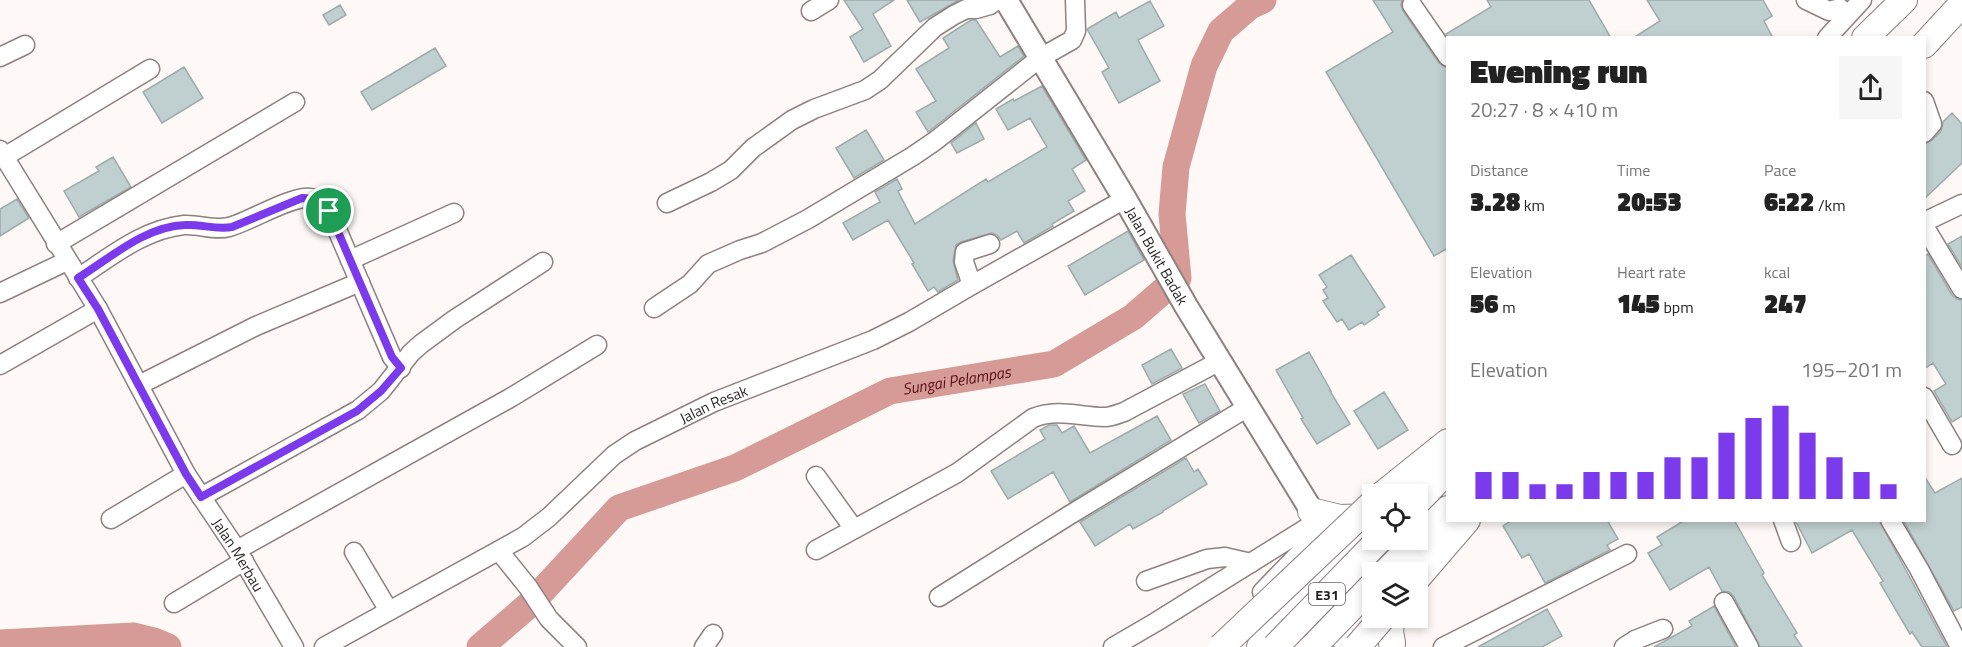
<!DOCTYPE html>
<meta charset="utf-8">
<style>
body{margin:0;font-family:"Titillium Web",sans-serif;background:#f6f6f6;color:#222;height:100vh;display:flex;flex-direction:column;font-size:22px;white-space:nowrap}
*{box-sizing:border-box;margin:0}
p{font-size:20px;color:#767676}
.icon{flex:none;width:33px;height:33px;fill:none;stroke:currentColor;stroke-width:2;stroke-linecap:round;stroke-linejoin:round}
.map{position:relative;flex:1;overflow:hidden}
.side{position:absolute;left:1446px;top:36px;width:480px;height:486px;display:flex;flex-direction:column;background:#fff;border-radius:0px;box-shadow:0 3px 9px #0003}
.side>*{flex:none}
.controls{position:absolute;left:1362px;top:484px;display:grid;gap:12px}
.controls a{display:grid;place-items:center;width:66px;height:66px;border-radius:0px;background:#fff;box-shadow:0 3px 9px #0003;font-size:30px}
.pin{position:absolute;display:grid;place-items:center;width:51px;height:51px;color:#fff;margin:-26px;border:3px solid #fff;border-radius:50%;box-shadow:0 2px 6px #0007}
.round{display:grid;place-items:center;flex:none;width:63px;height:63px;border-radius:0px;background:#f6f6f6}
.headline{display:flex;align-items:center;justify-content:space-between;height:102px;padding:0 24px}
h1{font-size:33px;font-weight:800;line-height:45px}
.figures{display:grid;grid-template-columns:repeat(3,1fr);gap:9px;height:102px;padding:6px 24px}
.figures div{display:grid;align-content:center}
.figures b{font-size:26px;font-weight:800}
.figures small{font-size:16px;font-weight:400}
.figures p{font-size:16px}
.chart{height:168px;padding:12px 24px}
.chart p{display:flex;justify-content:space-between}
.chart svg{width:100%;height:108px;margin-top:6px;stroke:#7c3aed;stroke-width:6}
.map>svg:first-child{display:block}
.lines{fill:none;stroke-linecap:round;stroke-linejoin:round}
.river{stroke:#d69a97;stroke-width:27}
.building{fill:#c0cfcf;stroke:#9cabab;stroke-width:1.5}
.minor-casing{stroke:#8e8180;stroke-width:21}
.major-casing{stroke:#8e8180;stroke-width:26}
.highway-casing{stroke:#8e8180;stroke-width:28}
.minor{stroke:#fff;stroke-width:18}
.major{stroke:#fff;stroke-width:22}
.highway{stroke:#fff;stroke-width:26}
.highway-bridge-casing{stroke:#8e8180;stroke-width:28;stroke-linecap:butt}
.highway-bridge{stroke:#fff;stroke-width:26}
.route-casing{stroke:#fff;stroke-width:12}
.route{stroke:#7c3aed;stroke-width:8}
.labels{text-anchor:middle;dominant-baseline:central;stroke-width:4.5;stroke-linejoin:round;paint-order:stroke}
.shield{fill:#fff;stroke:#666262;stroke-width:1.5}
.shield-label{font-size:14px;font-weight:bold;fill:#251f1f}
.street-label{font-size:15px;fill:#251f1f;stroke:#fff}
.water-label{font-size:16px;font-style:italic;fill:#570f15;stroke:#fff}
</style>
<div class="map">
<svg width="1962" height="647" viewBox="0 0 1962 647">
<rect width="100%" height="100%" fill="#fef8f7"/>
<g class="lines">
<g class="river">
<path d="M0,643L134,636L154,641L168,647"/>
<path id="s1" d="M480,647L530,604L619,508L735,468L890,391L1054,364L1133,317L1178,278L1172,214L1176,167L1204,66L1221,31L1250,6L1263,0"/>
</g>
</g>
<path class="building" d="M844,0H894L873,14L891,46L864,62L850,37L863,29Z
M907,0H959L920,22Z
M1373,0H1402L1401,5L1403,11L1439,63L1448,68V248L1434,256L1326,72L1393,32Z
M1487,0H1589L1611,38H1448L1446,34L1491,7Z
M1647,0H1763L1772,16L1764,21L1773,38H1633L1660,21Z
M1150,1L1164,26L1138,40L1160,81L1119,103L1102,72L1109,68L1087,29L1116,12L1119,18Z
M340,5L346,15L329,25L323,15Z
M971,20H976L1000,57L1018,46L1024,56L928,132L916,112L936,101L916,69L949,48L943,38Z
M435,48L446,66L372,110L361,92Z
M184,67L203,98L162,123L143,92Z
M1042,86L1086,160L1072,169L1085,191L1068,201L1074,211L1052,224L1053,226L1024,243L1017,231L1001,240L997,235L992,233L961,242L956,245L953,261L958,280L938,292L934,287L928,291L912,264L914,263L888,220L853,240L843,223L880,202L875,192L897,179L902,189L898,191L915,224L986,179L988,182L1047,147L1030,118L1008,130L996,109L1013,99L1014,101Z
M1952,113L1962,124V163L1924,199V144L1932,140L1941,131L1943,122Z
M976,123L984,139L957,153L951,143Z
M866,130L884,160L854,178L836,148Z
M113,157L131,187L79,217L64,191L99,171L96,167Z
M17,199L29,218L0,236V209Z
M1128,231L1144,260L1085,295L1068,266Z
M1962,236V267L1948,244Z
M1928,254L1952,295L1957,299L1962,300V416L1952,422L1934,391L1946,384L1933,363L1924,369V256Z
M1351,255L1385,307L1377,312L1379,315L1364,325L1362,322L1349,330L1342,319L1337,322L1323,301L1328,298L1323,290L1327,287L1319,275Z
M1171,349L1182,368L1152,384L1142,365Z
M1309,352L1331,391H1330L1350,424L1317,444L1301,419L1303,418L1276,370Z
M1205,384L1220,411L1199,423L1183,394Z
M1384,392L1408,430L1378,449L1354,411Z
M1157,416L1171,440L1070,502L1053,472L1008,499L991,471L1045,439L1040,430L1049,425H1057L1062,433L1074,426L1090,453Z
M1186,458L1194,472L1198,469L1207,484L1163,511V512L1133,529L1130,524L1095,546L1080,522Z
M1924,476L1935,493L1962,478V607L1954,611L1903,520H1924Z
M1512,520H1607L1618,539L1607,545L1610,550L1545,583L1529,554L1522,558L1503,526Z
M1685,520H1734L1764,573L1762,575L1797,633L1794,635L1802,647H1760L1734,597L1729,592L1722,591L1709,567L1670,590L1648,553L1662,545L1657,537Z
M1795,520H1879L1947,647H1922L1912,632L1910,634L1880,583L1883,581L1852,530L1812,553Z
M1714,606L1736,647H1654L1692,626L1689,621Z
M1547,609L1562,636L1542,647H1478Z"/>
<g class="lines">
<g class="minor-casing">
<g id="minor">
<path d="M1806,0L1829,11L1840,8"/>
<path d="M1412,5L1448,57"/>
<path d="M811,11L829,0"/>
<path d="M1827,38L1862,0"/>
<path d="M0,57L25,45"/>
<path d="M1924,101L1932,124L1924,133"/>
<path id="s2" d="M0,150L98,309L186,474L237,550L294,647"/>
<path d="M4,157L150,69"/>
<path d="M667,203L711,182L731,170L753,148L792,120L814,109L865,90L880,80L935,27L954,15L966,9H976L990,5L997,0"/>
<path d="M1924,222L1962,204"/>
<path d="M1924,226L1962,289"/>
<path d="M56,244L295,102"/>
<path d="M350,260L454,213"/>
<path d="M78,278C110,257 144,229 184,225C199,224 214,231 229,227C249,222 292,195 311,198C318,199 324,206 329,211L392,357L401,368"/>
<path d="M972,285L964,262L965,252L990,244"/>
<path d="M0,293L67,261"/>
<path d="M654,308L690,284L708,264L740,250L762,243L808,219L913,156L935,141L1040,58L1072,40L1076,31L1075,0"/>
<path d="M0,365L98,309"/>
<path d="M139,385L256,326L360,282"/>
<path d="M1924,397L1952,445"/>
<path d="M816,476L854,529"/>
<path d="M201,497L358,410L381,391L411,353L421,344L455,319L543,262"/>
<path d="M111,519L186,474"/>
<path d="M1783,520L1791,542"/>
<path d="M1890,520L1919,569L1960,647"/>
<path d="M237,550L510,398L597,345"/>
<path d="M816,550L957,473L1033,418C1058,408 1080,417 1105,417C1111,417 1118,414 1124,412L1220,361"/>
<path d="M499,551L528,587L549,619L577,647"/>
<path d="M354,552L389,611"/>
<path d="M1146,581L1207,559L1225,557L1251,563"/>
<path d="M1262,592L1323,529"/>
<path d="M939,597L1068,516L1248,407"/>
<path d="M1724,602L1749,647"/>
<path d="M174,603L244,561"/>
<path id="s3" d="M324,647L523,537L549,517L614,455L635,441L714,402L873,340L909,322L972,285L1125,199"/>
<path d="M704,647L713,634"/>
<path d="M1113,647L1156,622L1318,521"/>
<path d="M1443,647L1627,554"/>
<path d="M1624,647L1635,640L1663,629"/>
</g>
</g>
<g class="major-casing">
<g id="major">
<path id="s4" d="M1006,0L1125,199L1186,306L1340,557"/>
</g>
</g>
<g class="highway-casing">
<path id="highway" d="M1865,38L1904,0
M1924,45L1962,4
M1382,495L1448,442
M1418,501L1448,470
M1311,511L1340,518L1372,517
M1385,573L1448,509
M1418,577L1467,520
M1392,618L1390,631L1392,643
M1341,635L1372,604
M1260,647L1372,528"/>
</g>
<use href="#minor" class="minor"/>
<use href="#major" class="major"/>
<use href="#highway" class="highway"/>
<g class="highway-bridge-casing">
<path id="highway-bridge" d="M1221,647L1372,504
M1275,647L1379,540
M1313,647L1372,586
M1357,647L1382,618"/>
</g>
<use href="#highway-bridge" class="highway-bridge"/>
</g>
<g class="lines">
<g class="route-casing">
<path id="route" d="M302,198C315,198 320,203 329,211L392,357L401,368L381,391L357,411L201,497L186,474L98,309L78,278C110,258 146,226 185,225C201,224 216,230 232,227Z"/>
</g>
<use href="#route" class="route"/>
</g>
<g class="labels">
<rect class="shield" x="1309" y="583" width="36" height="22" rx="4.5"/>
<g class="shield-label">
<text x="1327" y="594">E31</text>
</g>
<g class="street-label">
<text stroke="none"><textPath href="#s4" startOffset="297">Jalan Bukit Badak</textPath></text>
<text stroke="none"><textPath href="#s3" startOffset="462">Jalan Resak</textPath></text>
<text stroke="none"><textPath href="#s2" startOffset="470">Jalan Merbau</textPath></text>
</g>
<g class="water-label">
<text stroke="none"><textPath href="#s1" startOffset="560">Sungai Pelampas</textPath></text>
</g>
</g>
</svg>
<div class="controls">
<a><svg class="icon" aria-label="locate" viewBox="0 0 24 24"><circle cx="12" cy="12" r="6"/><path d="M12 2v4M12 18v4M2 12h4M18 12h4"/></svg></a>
<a><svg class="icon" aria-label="layers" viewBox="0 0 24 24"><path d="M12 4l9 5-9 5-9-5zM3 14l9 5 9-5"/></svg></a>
</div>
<div class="pin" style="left:329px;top:211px;background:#1e9e55"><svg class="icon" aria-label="arrive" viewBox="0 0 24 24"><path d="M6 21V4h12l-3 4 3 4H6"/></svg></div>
<section class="side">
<div class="headline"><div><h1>Evening run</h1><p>20:27 · 8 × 410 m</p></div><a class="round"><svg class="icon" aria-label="share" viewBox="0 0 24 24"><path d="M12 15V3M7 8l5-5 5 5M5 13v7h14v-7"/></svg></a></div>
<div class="figures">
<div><p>Distance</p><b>3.28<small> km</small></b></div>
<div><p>Time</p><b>20:53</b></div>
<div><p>Pace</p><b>6:22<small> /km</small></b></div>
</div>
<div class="figures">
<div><p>Elevation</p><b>56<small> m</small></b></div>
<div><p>Heart rate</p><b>145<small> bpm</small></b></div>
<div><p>kcal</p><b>247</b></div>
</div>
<div class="chart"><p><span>Elevation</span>195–201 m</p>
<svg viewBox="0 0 160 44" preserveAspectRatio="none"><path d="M5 44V33M15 44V33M25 44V38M35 44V38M45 44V33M55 44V33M65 44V33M75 44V27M85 44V27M95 44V17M105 44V11M115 44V6M125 44V17M135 44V27M145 44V33M155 44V38"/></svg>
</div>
</section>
</div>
